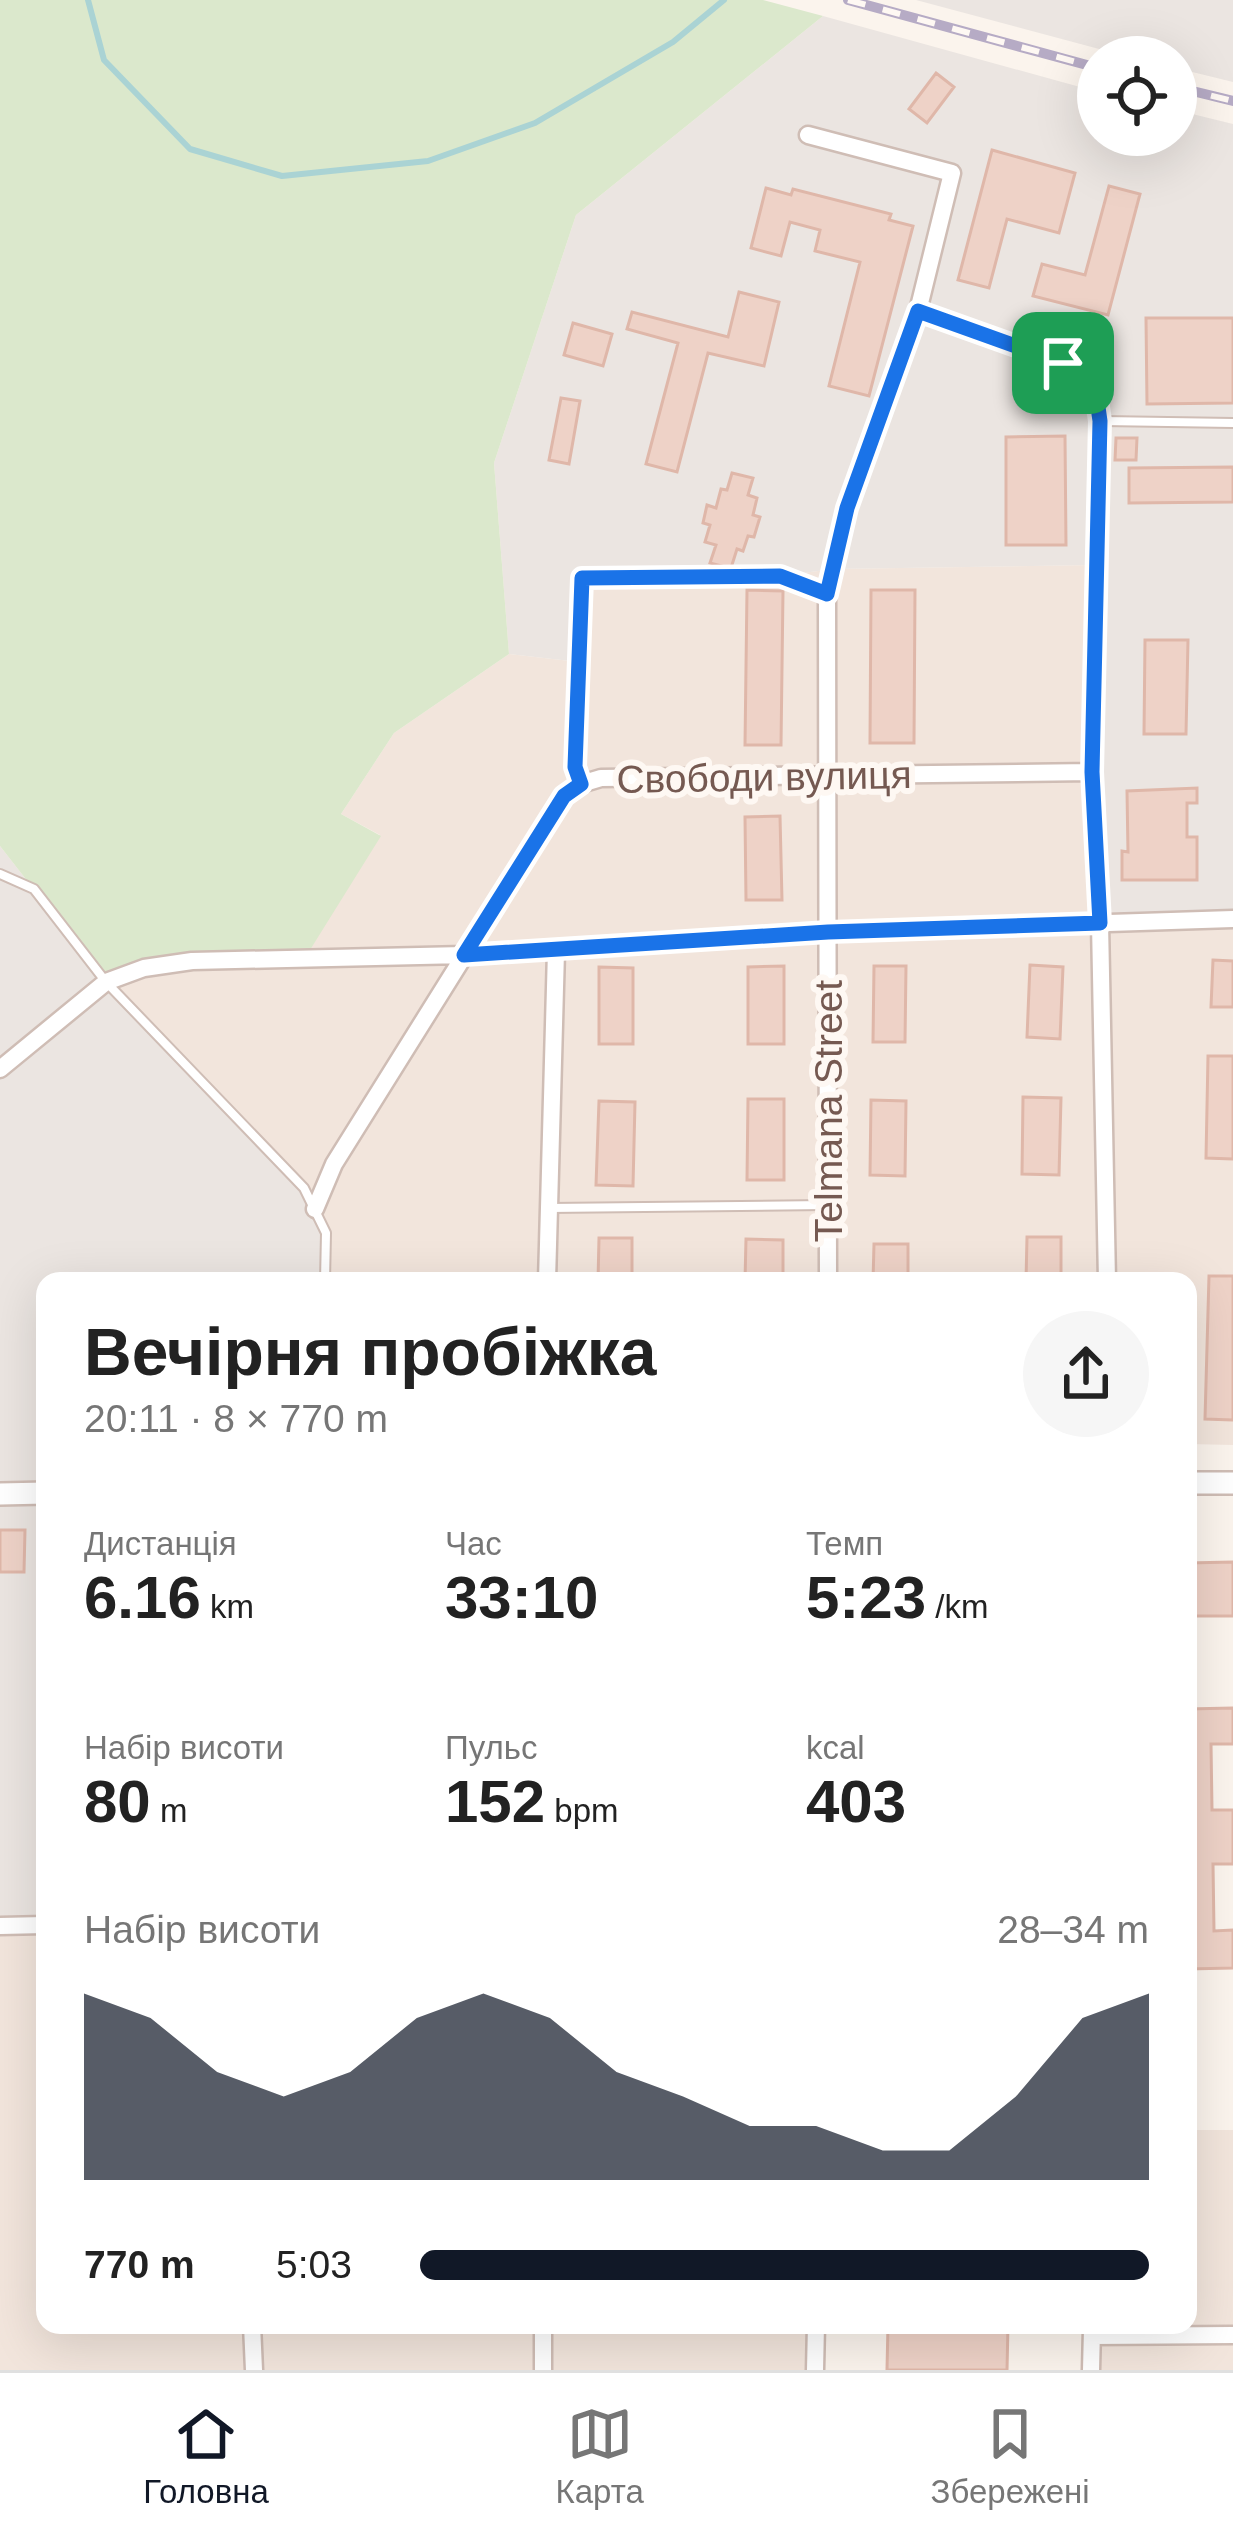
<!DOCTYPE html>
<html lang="uk">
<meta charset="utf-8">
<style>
body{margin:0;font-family:Arial,sans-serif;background:#f6f6f6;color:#222;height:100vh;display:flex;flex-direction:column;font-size:45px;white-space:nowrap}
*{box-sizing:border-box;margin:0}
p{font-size:39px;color:#767676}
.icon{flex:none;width:66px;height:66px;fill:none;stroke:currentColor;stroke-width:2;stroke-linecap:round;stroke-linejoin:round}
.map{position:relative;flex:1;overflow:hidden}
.side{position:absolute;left:36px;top:1272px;width:1161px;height:1062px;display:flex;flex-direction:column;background:#fff;border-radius:24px;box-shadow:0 12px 48px #0002}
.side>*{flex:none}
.tools{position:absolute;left:1077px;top:36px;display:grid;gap:24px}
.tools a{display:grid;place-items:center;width:120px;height:120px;border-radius:50%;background:#fff;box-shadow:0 12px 48px #0002;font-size:60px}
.pin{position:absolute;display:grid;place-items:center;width:102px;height:102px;color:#fff;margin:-51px;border-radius:24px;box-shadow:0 6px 18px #0006}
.round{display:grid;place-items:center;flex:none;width:126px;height:126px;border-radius:63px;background:#f6f6f6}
.summary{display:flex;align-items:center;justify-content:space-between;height:204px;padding:0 48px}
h1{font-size:66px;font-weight:800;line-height:90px}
.figures{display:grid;grid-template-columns:repeat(3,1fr);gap:18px;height:204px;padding:12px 48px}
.figures div{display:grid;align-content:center}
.figures b{font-size:60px;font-weight:800}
.figures small{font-size:33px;font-weight:400}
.figures p{font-size:33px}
.chart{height:336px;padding:24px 48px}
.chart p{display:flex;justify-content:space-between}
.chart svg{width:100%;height:216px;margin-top:12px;fill:#111827;opacity:.7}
ul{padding:0 48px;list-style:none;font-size:39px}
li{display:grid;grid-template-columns:192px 144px 1fr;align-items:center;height:90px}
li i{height:30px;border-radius:15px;background:#111827}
.menu{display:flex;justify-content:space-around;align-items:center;height:168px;border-top:3px solid #e0e0e0;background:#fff;font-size:33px;color:#767676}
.menu a{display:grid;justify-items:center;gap:6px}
.menu .current{color:#111827}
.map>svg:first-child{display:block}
.residential{fill:#f2e5dc}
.industrial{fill:#ebe5e1}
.green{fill:#dbe8cc}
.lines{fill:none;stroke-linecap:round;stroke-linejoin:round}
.stream{stroke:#aad3d4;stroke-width:6}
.building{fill:#eed2c7;stroke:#dfb7a9;stroke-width:3}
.service-casing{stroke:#cfbdb5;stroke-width:12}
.minor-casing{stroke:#cfbdb5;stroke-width:21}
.tertiary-casing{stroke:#cfbdb5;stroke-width:26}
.service{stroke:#fff;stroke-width:8}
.minor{stroke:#fff;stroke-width:16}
.tertiary{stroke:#fff;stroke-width:21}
.rail-casing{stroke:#b6abc5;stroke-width:10}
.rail{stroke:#fef8f3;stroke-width:6;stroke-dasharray:18;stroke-linecap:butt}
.route-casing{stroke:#fff;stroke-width:24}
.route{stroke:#1a73e8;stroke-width:15}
.labels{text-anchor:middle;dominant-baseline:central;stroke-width:12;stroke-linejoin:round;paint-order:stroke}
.street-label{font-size:39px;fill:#755951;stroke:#fef8f3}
</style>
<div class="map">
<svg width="1233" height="2370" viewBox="0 0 1233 2370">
<rect width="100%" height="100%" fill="#fbf4ed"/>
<path class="residential" d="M1097,565L1233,919V1445L1188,1444V1281H325L106,982L380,835L341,814L394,733L509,654L579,662L582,578L780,576L833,569Z
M45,1925V2325H816L815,2370H0V1926Z
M1188,2130H1233V2370H1091L1092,2325H1188Z"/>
<path class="industrial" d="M916,0H1233V82L1176,68V57H1129Z
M823,16L1098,92V135H1176V110L1233,124V919L1100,923L1096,565L833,569L780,576L583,578L579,662L509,654L494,463L576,215Z
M0,846L106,982L304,1188L326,1233L325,1281H45V1925L0,1926Z"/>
<path class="green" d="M0,0H763L823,16L576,215L494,463L509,654L394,733L341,814L381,836L305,958L192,961L106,982L0,846Z"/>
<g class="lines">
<path class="stream" d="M88,0L104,60L190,149L282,176L428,161L535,123L673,42L724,0"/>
</g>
<path class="building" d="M936,73L954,87L927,123L909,109Z
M992,150L1075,173L1059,233L1007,219L989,288L958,280Z
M1109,186L1140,194L1108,315L1033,296L1042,264L1085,275Z
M766,188L791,195L793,189L891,214L889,220L913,226L869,396L829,386L860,262L815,251L820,230L790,222L781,256L751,248Z
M739,292L779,302L764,366L708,353L677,472L646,464L678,343L627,329L632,312L728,337Z
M1146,318H1233V403L1147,404Z
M573,323L612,334L603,366L564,355Z
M561,398L580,401L569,464L549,460Z
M1065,436L1066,545H1006V437Z
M1116,438H1137L1136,460H1115Z
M1233,467V502L1129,503V468Z
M732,473L753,478L748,495L757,498L753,515L760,517L754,537L748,536L743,551L737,549L731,568H729L710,563L716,545L705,542L710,525L703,523L707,505L716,508L721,489L727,490Z
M747,590L783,591L781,745H745Z
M871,590H915L914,743H870Z
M1145,640H1188L1186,734H1144Z
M1197,788V803H1187V837H1197V880H1122V851L1128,852L1127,791Z
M780,816L782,900H746L745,817Z
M1213,960L1233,961V1007H1211Z
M1030,965L1063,967L1060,1039L1027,1037Z
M784,966V1044H748V967Z
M874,966H906L905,1042H873Z
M599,967L633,968V1044H599Z
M1208,1056H1233V1159L1206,1158Z
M1023,1097L1061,1098L1059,1175L1022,1174Z
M748,1099H784V1180H747Z
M871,1100L906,1101L905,1176L870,1175Z
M599,1101L635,1102L633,1186L596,1185Z
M1027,1237H1061V1281H1026Z
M599,1238H632V1281H598Z
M746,1239L783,1240V1281H745Z
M874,1244H908V1281H873Z
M1209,1276H1233V1420L1205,1419Z
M0,1530H25L24,1572H0Z
M1233,1562V1616H1188V1563Z
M1233,1708V1744H1211L1212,1810H1233V1864H1213L1214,1931L1233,1930V1968L1188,1969V1709Z
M888,2325H1008L1007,2370H887Z"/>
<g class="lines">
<g class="service-casing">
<path id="service" d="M1103,421L1233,423
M580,783L575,767L582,578L780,576L826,593
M0,874L34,889L106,982L304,1188L326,1233L325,1281
M549,1208L826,1205"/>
</g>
<g class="minor-casing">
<path id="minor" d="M808,135L952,173L918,311L847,508L827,594L828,1281
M918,311L1063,363L1095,386L1100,421L1092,772L1100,923L1107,1281
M0,1069L106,982L144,968L192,961L464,955L828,932L1233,919
M315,1209L334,1164L564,796L581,784L601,778L1092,772
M547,1281L556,951
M0,1926L45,1925
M252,2325L254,2370
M543,2325V2370
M1092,2336L1233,2335
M815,2370L816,2325
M1091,2370L1092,2329"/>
</g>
<g class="tertiary-casing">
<path id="tertiary" d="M1188,1483H1233
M0,1494L45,1493"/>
</g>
<use href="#service" class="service"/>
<use href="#minor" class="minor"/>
<use href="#tertiary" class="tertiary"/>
<g class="rail-casing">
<path id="rail" d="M848,0L1098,68
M1176,87L1233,101"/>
</g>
<use href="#rail" class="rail"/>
</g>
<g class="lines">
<g class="route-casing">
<path id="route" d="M918,311L1063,363L1095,386L1100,421L1092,772L1100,923L828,932L464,955L564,796L581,784L575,767L582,578L780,576L827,594L847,508Z"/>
</g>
<use href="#route" class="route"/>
</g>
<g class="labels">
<g class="street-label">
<text transform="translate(764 777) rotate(-1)">Свободи вулиця</text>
<text transform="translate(828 1111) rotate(-90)">Telmana Street</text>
</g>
</g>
</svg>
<div class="tools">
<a><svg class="icon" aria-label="locate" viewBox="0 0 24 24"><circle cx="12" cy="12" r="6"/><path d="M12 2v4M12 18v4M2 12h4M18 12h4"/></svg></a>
</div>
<div class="pin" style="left:1063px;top:363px;background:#1e9e55"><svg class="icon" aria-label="arrive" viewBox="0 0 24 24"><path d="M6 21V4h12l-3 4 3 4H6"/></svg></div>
<section class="side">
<div class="summary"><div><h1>Вечірня пробіжка</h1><p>20:11 · 8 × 770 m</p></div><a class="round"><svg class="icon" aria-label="share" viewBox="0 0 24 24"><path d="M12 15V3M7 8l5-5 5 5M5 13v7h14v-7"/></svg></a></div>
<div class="figures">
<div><p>Дистанція</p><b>6.16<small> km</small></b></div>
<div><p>Час</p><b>33:10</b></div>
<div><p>Темп</p><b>5:23<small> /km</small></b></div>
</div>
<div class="figures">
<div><p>Набір висоти</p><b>80<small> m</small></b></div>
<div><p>Пульс</p><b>152<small> bpm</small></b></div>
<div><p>kcal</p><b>403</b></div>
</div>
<div class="chart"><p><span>Набір висоти</span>28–34 m</p>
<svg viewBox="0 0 160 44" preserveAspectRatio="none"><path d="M0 44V6L10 11L20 22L30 27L40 22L50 11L60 6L70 11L80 22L90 27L100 33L110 33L120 38L130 38L140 27L150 11L160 6V44z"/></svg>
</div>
<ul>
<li><b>770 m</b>5:03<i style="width:100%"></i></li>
</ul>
</section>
</div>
<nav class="menu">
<a class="current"><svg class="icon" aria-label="home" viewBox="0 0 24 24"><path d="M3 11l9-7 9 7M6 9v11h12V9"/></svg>Головна</a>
<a><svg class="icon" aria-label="map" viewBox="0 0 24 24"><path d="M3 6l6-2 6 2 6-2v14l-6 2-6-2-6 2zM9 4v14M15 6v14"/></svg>Карта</a>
<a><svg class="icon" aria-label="saved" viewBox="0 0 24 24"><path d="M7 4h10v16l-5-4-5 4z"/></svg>Збережені</a>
</nav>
